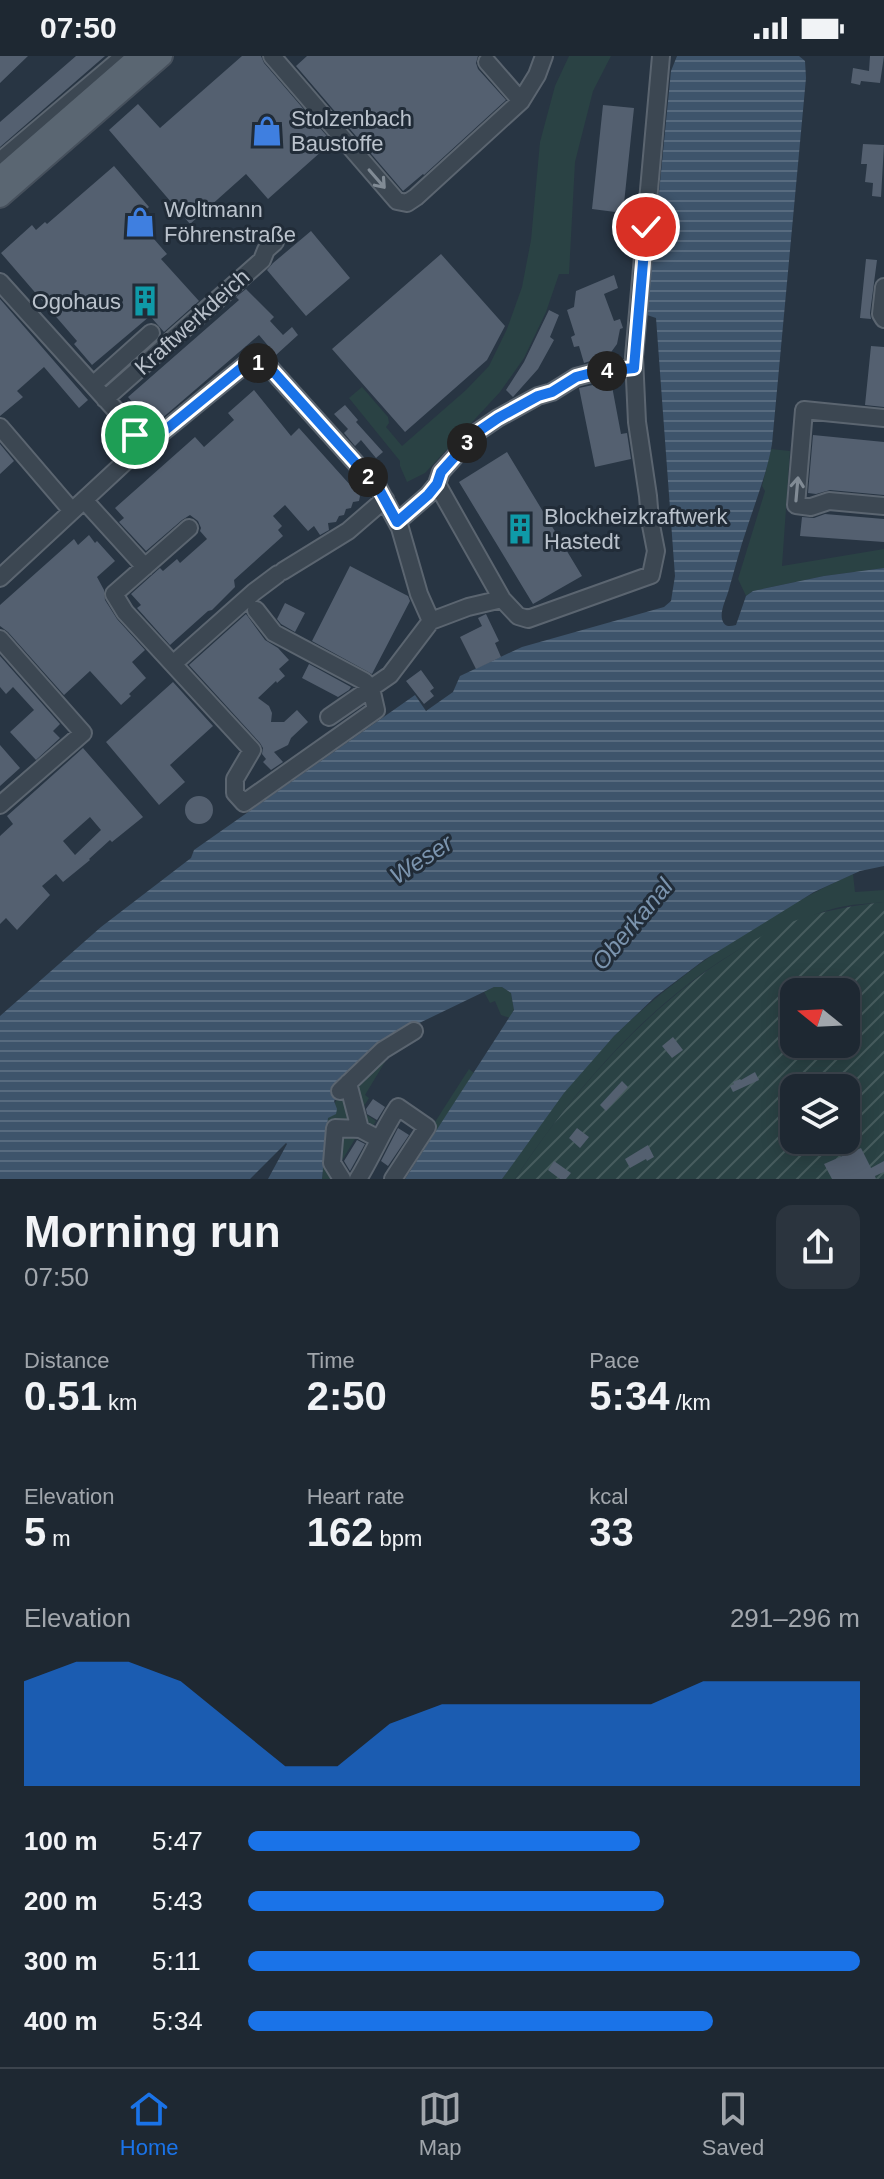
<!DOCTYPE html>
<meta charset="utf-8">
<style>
body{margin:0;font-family:Arial,sans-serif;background:#2b343e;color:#f1f3f6;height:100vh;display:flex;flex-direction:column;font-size:30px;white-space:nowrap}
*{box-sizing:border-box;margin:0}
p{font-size:26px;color:#a1a6ac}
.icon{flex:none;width:44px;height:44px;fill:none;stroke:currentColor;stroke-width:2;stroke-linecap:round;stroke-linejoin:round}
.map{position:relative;height:1123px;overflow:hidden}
.panel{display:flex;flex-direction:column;background:#1e2832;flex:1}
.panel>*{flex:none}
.needle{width:52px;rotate:288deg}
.fabs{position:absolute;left:780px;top:922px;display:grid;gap:16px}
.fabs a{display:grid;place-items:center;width:80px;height:80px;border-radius:16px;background:#1e2832;box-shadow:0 4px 20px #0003,0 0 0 2px #3c444d;font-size:40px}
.pin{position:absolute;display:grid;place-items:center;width:68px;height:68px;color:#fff;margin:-34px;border:4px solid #fff;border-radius:50%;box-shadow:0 2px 8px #0007}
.km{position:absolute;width:40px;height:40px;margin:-20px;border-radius:50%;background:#222;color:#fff;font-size:22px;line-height:40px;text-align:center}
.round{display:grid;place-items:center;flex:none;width:84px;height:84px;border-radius:16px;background:#2b343e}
.head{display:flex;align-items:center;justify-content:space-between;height:136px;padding:0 24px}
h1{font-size:44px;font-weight:700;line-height:60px}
.stats{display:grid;grid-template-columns:repeat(3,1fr);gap:12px;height:136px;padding:8px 24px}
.stats div{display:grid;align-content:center}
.stats b{font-size:40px;font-weight:700}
.stats small{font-size:22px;font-weight:400}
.stats p{font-size:22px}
.chart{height:224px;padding:16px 24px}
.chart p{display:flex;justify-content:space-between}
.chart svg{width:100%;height:144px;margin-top:8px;fill:#1a73e8;opacity:.7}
ul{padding:0 24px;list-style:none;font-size:26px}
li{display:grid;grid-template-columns:128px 96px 1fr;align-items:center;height:60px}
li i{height:20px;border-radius:10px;background:#1a73e8}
.status{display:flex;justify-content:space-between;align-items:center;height:56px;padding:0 40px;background:#1e2832;direction:ltr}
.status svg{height:22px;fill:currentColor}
.tabs{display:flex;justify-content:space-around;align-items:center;height:112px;border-top:2px solid #3c444d;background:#1e2832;font-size:22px;color:#a1a6ac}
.tabs a{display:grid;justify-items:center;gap:4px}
.tabs .on{color:#1a73e8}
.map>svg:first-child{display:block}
.green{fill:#2a4244}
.garden{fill:url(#garden-furrows);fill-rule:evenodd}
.water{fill:url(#water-rules)}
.building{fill:#546070;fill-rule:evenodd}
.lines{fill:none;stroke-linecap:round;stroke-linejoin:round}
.minor-casing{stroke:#5b6570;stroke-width:20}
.major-casing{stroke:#46505c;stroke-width:24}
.minor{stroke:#3c4752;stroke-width:16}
.major{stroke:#5a6672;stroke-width:20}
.oneway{stroke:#818b95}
.route-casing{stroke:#fff;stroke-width:16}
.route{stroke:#1a73e8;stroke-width:10}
.labels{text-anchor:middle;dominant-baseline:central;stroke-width:6;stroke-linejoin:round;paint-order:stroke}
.poi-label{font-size:22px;fill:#bac2cc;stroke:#212c38;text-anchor:start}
.street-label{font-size:22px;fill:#bac2cc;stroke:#212c38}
.water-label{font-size:24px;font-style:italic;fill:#7b94ae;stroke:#212c38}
</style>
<div class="status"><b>07:50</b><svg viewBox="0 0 49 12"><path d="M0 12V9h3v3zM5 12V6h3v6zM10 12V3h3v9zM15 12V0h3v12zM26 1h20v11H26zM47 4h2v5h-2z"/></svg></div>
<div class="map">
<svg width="884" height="1123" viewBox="0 0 884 1123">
<defs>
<pattern id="garden-furrows" width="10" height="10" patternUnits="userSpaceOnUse" patternTransform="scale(2)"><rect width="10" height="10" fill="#2a4244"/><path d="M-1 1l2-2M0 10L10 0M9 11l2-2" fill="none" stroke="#475c5e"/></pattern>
<pattern id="water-rules" width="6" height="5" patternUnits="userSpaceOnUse" patternTransform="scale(2)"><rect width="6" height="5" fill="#3e546b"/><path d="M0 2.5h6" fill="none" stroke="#586b7f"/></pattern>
</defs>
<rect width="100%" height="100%" fill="#283543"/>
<path class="green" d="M569,0H611L593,35L575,106L569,218H559L546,256L524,302L500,336L425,417L407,426L400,410V405L349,342L362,331L388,361L389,367L386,371L402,390L466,334L489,310L507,273L522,231L531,184L540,86L555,30Z
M771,393L790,395L782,510L884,493V512L824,520L753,535L746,540L738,523L765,435L762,430Z
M853,818L855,836L884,834V846C868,848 851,848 836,852C696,891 593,1006 515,1123H502C536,1073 572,1020 616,978C681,915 770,855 853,818Z
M494,931H502L511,937L514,953L510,962L501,959L495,945L490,947L484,936Z
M391,996L365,1039L369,1042L361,1055L376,1065L371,1073L346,1078L355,1083L338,1111L355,1123H322L328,1062L339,1038Z
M469,1013L474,1017L419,1103L417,1094Z"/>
<path class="garden" d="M884,846V1123H515C574,1034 644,953 735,896C754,885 773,872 794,865C824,854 853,850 884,846ZM794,936H846V988H794ZM794,1032H846V1084H794Z"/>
<path class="water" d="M677,0H799L805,5L806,22L772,388C767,417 756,444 747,472C740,492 735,512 729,533C727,541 720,554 722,563C724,571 729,571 736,569L746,540L753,535L824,520L884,512V810L860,815L814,836L704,904L655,941L614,980L564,1037L502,1123H405L514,954L511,937L502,931H494L411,971L339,1038L334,1045L337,1053L336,1058L328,1062L322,1123H268L287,1088L286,1087L250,1123H0V960L101,871L191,802L194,794L415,639L426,655L453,636L460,620L522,591L664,551L671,545L675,520L656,262L647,259L671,15Z"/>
<path class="building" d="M0,0H28L0,27Z
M76,0H105L0,91V66Z
M242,0H261L264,7L332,86L268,143L246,118L190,168L109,74L138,48L160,72Z
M307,0H478L476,7L478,13L506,44L424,119L423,118L403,135L296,10Z
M870,0H884L880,27L861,25L860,29L851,27L853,12L869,15Z
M603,49L634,52L623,157L592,153Z
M863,88L884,89L881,141L872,140L873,127L865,126L867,108H861Z
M114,110L149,151L126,170L138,182L147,175L167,198L161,203L199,245L164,276L150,260L92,309L74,288L77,285L1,197L32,169L36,174L45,166L47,168Z
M311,175L350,222L306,260L267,214L273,207Z
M441,198L505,270L487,304L405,376L332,293Z
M866,203L877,204L870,257L871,263L860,262Z
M614,219L618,232L604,238L614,265L620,263L623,272L620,273L617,288L609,299L584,307L579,290L574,291L571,281L575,279L567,254L574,251L576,235Z
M246,233L274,261L270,265L283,279L292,271L298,279L276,299L259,279L153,370L128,341L239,244L236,241Z
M0,243L88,344L79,352L44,311L17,335L23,341L0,360Z
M549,254L559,259L550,281L554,284L538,313L513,341L506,334L524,306Z
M871,290L884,291V351L865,349Z
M611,325L621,378L627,377L631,403L595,411L579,332Z
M254,334L291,380L299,372L360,440L359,445L353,446L351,452L346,453L344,459L339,460L336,466L328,467L329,474L320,479L314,470L308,475L285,449L273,460L282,470L278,474L283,480L234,524L235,531L212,554L208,555L170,589L137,552L141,549L131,538L160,512L163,515L177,503L180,507L207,483L200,475L201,472L198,465L190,459L182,464L146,495L119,466L124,462L115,452L195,381L204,391L234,364L228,357Z
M345,349L358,364L356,366L383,396L376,402L361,384L355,390L344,377L348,373L334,358Z
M813,379L884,386V439L830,434L816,438L808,437Z
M0,388L14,405L0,418Z
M507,396L582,520L533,548L459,426Z
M825,458L884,463V486L800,480L802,461L814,462Z
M89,479L95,487L97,485L115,505L97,521L104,534L105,544L117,563L145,594L132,606L146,622L129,638L131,640L121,649L90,615L64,639L8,576L0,570V549L74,483L78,489Z
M350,510L408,540L410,545L372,618L312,585Z
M285,547L305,557L295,576L281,568L277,563Z
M246,558L265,584L278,592L289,604L279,613L285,620L277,627L276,625L258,642L269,650L272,657L271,666H284L297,654L308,666L291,682L288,689L274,696L283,706L271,714L263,706L266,703L262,698L263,692L260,687L189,609Z
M486,558L499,585L495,587L501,601L476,613L460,581L482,570L478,562Z
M0,600L60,668L53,675L60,682L36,704L10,676L34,654L13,631L6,638L0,631Z
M309,608L351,631L349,634L338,641L302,622Z
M421,614L434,632L430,635L434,640L424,648L406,625Z
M173,626L213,670L170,709L185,726L159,749L106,686Z
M0,689L20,712L0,730Z
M83,692L143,761L112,786L110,784L89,803L90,804L63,826L56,818L42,830L50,839L17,874L6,862L0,868V780L13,768L7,760ZM90,761L101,774L75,799L63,785Z
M185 754a14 14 0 1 1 28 0a14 14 0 1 1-28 0Z
M673,981L683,994L672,1002L662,990Z
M755,1016L759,1024L733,1036L730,1030L734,1028L733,1026L740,1023L741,1024Z
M622,1025L628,1031L606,1055L600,1049Z
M373,1043L385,1051L377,1064L367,1058L366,1053Z
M398,1072L409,1079L388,1110L381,1105Z
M577,1072L589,1081L580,1092L569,1082Z
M357,1084L365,1088L350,1115L344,1105Z
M648,1089L654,1101L647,1105L646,1103L630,1112L625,1103Z
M861,1092L871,1112L884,1105V1116L875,1120L876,1123H832L824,1108Z
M554,1105L571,1117L566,1123H560L548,1114Z"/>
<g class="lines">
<g class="minor-casing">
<path id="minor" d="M272,0L397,145L407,147L416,141L521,45L537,19L544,0
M487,6L521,45
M0,105L124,0
M0,226L130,370C138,384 135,394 125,406L0,522
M884,231L881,258L884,263
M93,329L151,277
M105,343L262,204L266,194L275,186
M884,362L804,354L796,449L811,451L829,445L884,450
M0,371L72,455
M135,388L158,380L246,308L259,306L271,313L379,433L400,472L419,538L431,565
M437,428L502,543
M84,444L145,511
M397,466L428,439L437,428L441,416L476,377L498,362L538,340L552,336L576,321L595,316L634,312
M189,472L114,538L125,556L252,694L235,723V737L244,747L376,654L371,632L364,625L274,577L256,554
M283,515L348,475L385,443
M0,583L83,677L0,749
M173,608L254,536L278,518
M329,661L390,619L431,565L468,551L502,543L518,560L528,563L651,519L656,495L650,464L648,440L637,366L634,301L661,0
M348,1027L360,1073
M340,1035L383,994L414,975
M342,1123L332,1107L335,1072L360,1073L379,1083
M358,1123C373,1099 382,1075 398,1051L427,1071L393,1123"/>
</g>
<g class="major-casing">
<path id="major" d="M0,121L139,0
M0,141L162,0"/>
</g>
<use href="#minor" class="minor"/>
<use href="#major" class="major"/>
</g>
<defs><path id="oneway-shaft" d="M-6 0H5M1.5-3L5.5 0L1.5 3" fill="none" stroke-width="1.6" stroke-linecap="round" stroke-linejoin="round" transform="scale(2)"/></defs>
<g class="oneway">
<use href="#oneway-shaft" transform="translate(377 123) rotate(49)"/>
<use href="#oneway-shaft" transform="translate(797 433) rotate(-85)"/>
</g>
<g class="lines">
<g class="route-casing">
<path id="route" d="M135,379V388L158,380L246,308L259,306L271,313L379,433L397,466L428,439L437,428L441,416L476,377L498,362L538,340L552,336L576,321L595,316L634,312L646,171"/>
</g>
<use href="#route" class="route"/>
</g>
<defs>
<g id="shop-bare" transform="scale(2.4)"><path d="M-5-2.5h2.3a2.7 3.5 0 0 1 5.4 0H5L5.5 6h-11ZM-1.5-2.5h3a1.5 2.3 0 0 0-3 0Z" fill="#3f7fe0" stroke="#212c38" stroke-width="2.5" paint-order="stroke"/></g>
<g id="building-bare" transform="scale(2.4)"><path d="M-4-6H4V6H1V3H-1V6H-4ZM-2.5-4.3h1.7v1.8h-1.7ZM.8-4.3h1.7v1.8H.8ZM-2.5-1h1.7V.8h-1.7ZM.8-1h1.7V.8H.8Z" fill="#0f9aa8" stroke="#212c38" stroke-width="2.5" paint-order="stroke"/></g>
</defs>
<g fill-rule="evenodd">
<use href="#shop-bare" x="267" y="75"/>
<use href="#shop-bare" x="140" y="166"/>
<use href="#building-bare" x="145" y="245"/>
<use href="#building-bare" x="520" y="473"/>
</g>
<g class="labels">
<g class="poi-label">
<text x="291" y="62">Stolzenbach<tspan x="291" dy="25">Baustoffe</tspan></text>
<text x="164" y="153">Woltmann<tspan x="164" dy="25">Föhrenstraße</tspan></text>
<text x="121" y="245" text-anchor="end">Ogohaus</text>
<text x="544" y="460">Blockheizkraftwerk<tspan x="544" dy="25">Hastedt</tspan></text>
</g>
<g class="street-label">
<text transform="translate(192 266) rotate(-42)">Kraftwerkdeich</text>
</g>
<g class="water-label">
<text transform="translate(421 803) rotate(-33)">Weser</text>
<text transform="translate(632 868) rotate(-50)">Oberkanal</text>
</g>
</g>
</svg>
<div class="fabs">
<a><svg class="needle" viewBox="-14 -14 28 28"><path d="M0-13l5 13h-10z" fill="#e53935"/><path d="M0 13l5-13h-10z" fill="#a1a6ac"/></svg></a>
<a><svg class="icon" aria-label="layers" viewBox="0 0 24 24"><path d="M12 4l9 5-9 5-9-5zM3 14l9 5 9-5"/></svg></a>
</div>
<div class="pin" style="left:135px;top:379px;background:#1e9e55"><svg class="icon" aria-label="arrive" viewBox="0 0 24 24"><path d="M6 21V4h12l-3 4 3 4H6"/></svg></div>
<div class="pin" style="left:646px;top:171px;background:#d93025"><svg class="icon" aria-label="check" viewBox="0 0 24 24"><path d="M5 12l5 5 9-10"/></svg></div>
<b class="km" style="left:258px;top:307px">1</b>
<b class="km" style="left:368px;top:421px">2</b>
<b class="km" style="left:467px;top:387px">3</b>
<b class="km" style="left:607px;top:315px">4</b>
</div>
<section class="panel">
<div class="head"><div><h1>Morning run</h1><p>07:50</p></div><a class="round"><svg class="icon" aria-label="share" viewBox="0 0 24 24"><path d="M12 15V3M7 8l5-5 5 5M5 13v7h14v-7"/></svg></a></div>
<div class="stats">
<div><p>Distance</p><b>0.51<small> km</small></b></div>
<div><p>Time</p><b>2:50</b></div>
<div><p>Pace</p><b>5:34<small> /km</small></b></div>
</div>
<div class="stats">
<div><p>Elevation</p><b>5<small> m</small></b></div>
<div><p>Heart rate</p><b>162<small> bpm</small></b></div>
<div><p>kcal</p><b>33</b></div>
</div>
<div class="chart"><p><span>Elevation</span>291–296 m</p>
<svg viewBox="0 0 160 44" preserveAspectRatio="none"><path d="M0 44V12L10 6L20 6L30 12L40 25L50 38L60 38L70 25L80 19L90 19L100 19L110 19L120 19L130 12L140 12L150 12L160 12V44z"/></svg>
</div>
<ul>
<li><b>100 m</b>5:47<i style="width:64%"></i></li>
<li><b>200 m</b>5:43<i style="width:68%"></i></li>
<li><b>300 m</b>5:11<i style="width:100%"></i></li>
<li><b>400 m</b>5:34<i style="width:76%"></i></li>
</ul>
</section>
<nav class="tabs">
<a class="on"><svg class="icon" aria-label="home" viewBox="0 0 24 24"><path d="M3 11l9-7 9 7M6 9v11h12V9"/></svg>Home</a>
<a><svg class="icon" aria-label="map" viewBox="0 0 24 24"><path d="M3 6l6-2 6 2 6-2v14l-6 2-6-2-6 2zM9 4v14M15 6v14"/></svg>Map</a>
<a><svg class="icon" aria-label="saved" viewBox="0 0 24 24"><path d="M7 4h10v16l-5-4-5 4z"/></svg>Saved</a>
</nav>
